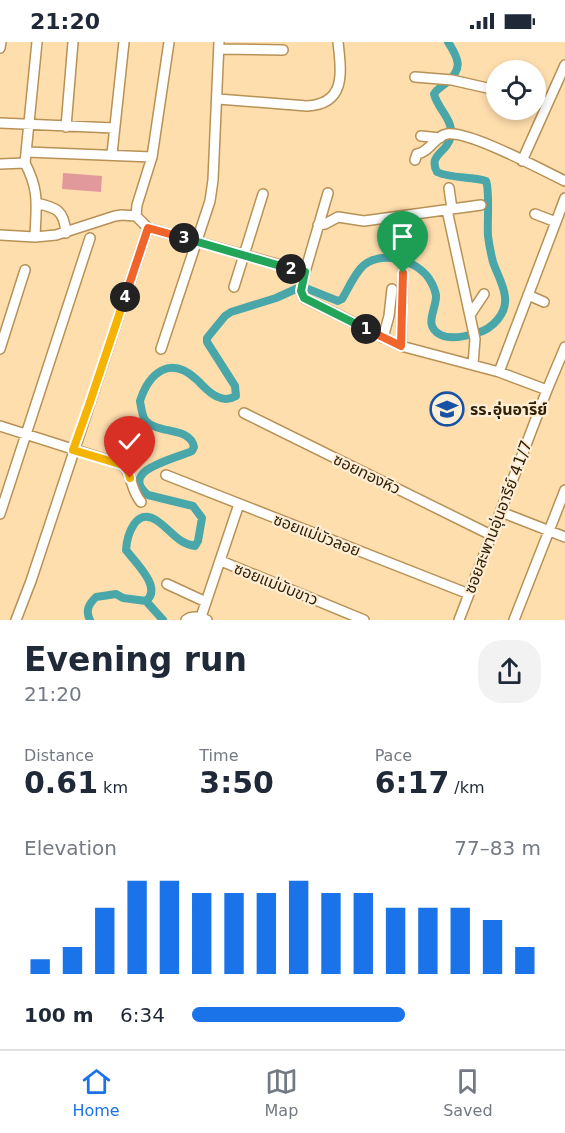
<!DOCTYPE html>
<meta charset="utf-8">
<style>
body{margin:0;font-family:"DejaVu Sans","Noto Sans Thai",sans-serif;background:#f2f2f3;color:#1f2937;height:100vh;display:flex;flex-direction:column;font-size:22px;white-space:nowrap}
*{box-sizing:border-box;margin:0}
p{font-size:20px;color:#747a83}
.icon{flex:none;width:33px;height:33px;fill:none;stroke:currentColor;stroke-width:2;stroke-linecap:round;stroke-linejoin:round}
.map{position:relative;height:578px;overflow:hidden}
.details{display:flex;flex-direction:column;background:#fff;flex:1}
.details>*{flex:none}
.fabs{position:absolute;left:486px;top:18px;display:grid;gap:12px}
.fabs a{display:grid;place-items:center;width:60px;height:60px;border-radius:50%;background:#fff;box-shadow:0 3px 9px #0003;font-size:30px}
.pin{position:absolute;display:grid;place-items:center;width:51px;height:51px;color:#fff;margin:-62px -26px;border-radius:50% 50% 50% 0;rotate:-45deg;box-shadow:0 0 6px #0007}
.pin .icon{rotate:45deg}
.km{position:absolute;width:30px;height:30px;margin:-15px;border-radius:50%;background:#222;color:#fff;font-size:16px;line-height:30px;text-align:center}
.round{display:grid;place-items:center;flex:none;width:63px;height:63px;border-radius:24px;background:#f2f2f3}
.headline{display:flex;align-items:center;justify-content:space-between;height:102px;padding:0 24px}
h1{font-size:33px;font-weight:700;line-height:45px}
.figures{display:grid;grid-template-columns:repeat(3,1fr);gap:9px;height:102px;padding:6px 24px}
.figures div{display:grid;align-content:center}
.figures b{font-size:30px;font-weight:700}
.figures small{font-size:16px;font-weight:400}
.figures p{font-size:16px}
.chart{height:168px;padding:12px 24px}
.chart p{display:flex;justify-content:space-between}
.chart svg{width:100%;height:108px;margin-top:6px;stroke:#1a73e8;stroke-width:6}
ul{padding:0 24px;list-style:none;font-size:20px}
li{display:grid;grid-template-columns:96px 72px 1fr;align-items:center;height:45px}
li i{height:15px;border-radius:8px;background:#1a73e8}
.status{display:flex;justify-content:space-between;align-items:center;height:42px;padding:0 30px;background:#fff;direction:ltr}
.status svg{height:16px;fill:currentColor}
.menu{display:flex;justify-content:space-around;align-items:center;height:84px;border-top:2px solid #e0e1e3;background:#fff;font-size:16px;color:#747a83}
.menu a{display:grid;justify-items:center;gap:3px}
.menu .selected{color:#1a73e8}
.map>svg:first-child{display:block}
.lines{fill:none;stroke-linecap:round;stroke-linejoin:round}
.canal{stroke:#49a6a9;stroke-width:8}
.building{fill:#e2999b}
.minor-casing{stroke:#b79155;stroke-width:12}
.minor{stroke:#fff;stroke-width:9}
.split-1-casing{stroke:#fff;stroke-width:12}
.split-2-casing{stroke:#fff;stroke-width:12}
.split-3-casing{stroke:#fff;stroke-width:12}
.split-4-casing{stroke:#fff;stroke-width:12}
.split-5-casing{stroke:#fff;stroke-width:12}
.split-6-casing{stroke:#fff;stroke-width:12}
.split-1{stroke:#f0652b;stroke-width:8}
.split-2{stroke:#22a559;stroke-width:8}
.split-3{stroke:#22a559;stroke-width:8}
.split-4{stroke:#f0652b;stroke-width:8}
.split-5{stroke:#f5b400;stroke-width:8}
.split-6{stroke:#f5b400;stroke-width:8}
.labels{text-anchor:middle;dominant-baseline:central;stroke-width:4.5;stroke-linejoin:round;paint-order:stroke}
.poi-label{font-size:16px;font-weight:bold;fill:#2e1f05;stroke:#ffeed6;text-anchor:start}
.street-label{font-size:16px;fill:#2e1f05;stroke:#ffeed6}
</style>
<div class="status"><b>21:20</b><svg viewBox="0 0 49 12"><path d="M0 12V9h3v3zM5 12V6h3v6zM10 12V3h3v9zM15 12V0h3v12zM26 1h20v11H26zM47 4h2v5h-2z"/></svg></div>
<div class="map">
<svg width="565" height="578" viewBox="0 0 565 578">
<rect width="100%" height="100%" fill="#ffdeae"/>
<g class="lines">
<path class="canal" d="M146,559L163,578
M90,578C85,568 89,562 96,555L116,552L123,556L146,559C163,546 135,520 126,508C127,493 136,465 156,478C170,487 178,502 195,504L198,499L202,476L193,464L148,453C117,428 178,416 192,409L194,405C190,384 158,393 145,378C142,373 141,365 140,359C149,331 170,313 196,337C203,343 208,351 218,355C224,358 229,358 236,354L235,344L207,300V296L225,274L231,270L276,256L298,246L308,247L338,259L342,257C348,247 353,235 361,226C379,206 420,218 431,240C433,243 435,249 436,253C437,267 422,284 441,293C451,298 467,294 477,291C492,287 507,272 505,255C504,243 497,232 493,220C491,212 489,202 488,194C487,180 490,149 486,139C470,134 452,137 437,130C428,113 446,111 450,97C456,80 438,68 434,52C437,47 440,46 445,42C464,27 459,17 448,0"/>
</g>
<path class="building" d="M63,131L102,134L101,150L62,147Z"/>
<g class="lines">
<g class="minor-casing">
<path id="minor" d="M169,0L152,115L137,163L136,174L148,186L305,230
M0,6L1,0
M219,7L283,8
M415,35L452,38L496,48
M218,57L307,64C347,62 341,29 338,0
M536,57L548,60
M0,81L114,86
M66,85L73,0
M421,94L440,96
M27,110L152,115
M112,112L124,0
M415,118L417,112C430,110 435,94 447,92C470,89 542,128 565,139
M522,119L565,23
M0,122L25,121
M449,146L452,167
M328,151L305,230L301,249L304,256L401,304L499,330L547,348
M36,161C57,166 64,168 66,191
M447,168L475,297L473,322
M535,172L556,180
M318,183L325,182L338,175L364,179L481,163
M0,193L35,195L56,193L115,174L122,173L136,174
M35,195C36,164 40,150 25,121L37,0
M234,245L263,152
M528,253L544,260
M470,273L484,252
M383,296L389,274L392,247
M401,304L403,231
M0,307L25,228
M161,307L210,159L213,138L219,0
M499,330L565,156
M244,371L491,493
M0,384L123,423C133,434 130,447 141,460
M166,433L469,552
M501,470L565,495
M0,472L90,196
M221,519L364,578
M167,542L206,560
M201,575L239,462
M16,578L31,539L148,186
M186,578C192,573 201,575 207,578
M459,578L547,348L565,305
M514,578L565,448"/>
</g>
<use href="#minor" class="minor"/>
</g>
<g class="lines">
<g class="split-1-casing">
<path id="split-1" d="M366,287L401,304L403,231"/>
</g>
<g class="split-2-casing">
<path id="split-2" d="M291,227L305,230L301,249L304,256L366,287"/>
</g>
<g class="split-3-casing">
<path id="split-3" d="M184,196L291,227"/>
</g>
<g class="split-4-casing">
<path id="split-4" d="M125,255L148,186L184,196"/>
</g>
<g class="split-5-casing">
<path id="split-5" d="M90,360L125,255"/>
</g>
<g class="split-6-casing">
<path id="split-6" d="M90,360L73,408L123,423L128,429L130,436"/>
</g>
<use href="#split-1" class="split-1"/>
<use href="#split-2" class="split-2"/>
<use href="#split-3" class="split-3"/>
<use href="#split-4" class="split-4"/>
<use href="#split-5" class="split-5"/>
<use href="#split-6" class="split-6"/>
</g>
<defs>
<g id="school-ring" transform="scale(1.725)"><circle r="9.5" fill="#ffeed6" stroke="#1753a4" stroke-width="1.5"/><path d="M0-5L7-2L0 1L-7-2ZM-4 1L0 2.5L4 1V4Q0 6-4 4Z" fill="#1753a4"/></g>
</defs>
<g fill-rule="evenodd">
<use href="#school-ring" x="447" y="367"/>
</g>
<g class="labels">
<g class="poi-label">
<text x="470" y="367">รร.อุ่นอารีย์</text>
</g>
<g class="street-label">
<text transform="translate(367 432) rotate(26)">ซอยทองหิว</text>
<text transform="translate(498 475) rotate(-69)">ซอยสะพานอุ่นอารีย์ 41/7</text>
<text transform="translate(317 493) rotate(21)">ซอยแม่บัวลอย</text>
<text transform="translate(276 542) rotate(22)">ซอยแม่บับขาว</text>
</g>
</g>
</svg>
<div class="fabs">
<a><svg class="icon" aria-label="locate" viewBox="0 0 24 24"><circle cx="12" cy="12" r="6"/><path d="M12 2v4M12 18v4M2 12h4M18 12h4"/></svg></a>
</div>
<div class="pin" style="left:403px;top:231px;background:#1e9e55"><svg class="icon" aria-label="arrive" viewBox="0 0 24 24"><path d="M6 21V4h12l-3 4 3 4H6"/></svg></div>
<div class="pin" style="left:130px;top:436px;background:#d93025"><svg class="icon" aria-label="check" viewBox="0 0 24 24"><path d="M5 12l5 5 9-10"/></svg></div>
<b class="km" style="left:366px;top:287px">1</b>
<b class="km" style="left:291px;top:227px">2</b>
<b class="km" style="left:184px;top:196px">3</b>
<b class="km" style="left:125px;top:255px">4</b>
</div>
<section class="details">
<div class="headline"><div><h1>Evening run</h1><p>21:20</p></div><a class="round"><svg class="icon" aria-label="share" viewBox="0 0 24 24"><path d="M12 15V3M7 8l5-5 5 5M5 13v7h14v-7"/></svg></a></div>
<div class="figures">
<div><p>Distance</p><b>0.61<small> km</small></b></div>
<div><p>Time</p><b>3:50</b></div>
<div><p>Pace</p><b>6:17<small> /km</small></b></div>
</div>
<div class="chart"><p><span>Elevation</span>77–83 m</p>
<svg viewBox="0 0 160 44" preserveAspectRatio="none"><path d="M5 44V38M15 44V33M25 44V17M35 44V6M45 44V6M55 44V11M65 44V11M75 44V11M85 44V6M95 44V11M105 44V11M115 44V17M125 44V17M135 44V17M145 44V22M155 44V33"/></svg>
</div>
<ul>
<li><b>100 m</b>6:34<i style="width:61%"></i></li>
</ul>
</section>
<nav class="menu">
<a class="selected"><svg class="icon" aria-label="home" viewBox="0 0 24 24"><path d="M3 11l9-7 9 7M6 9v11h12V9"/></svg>Home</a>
<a><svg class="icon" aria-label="map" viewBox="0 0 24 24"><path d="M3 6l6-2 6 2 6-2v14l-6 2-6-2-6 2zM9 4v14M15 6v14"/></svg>Map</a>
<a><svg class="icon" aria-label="saved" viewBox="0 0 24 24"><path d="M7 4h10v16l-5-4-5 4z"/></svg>Saved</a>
</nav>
